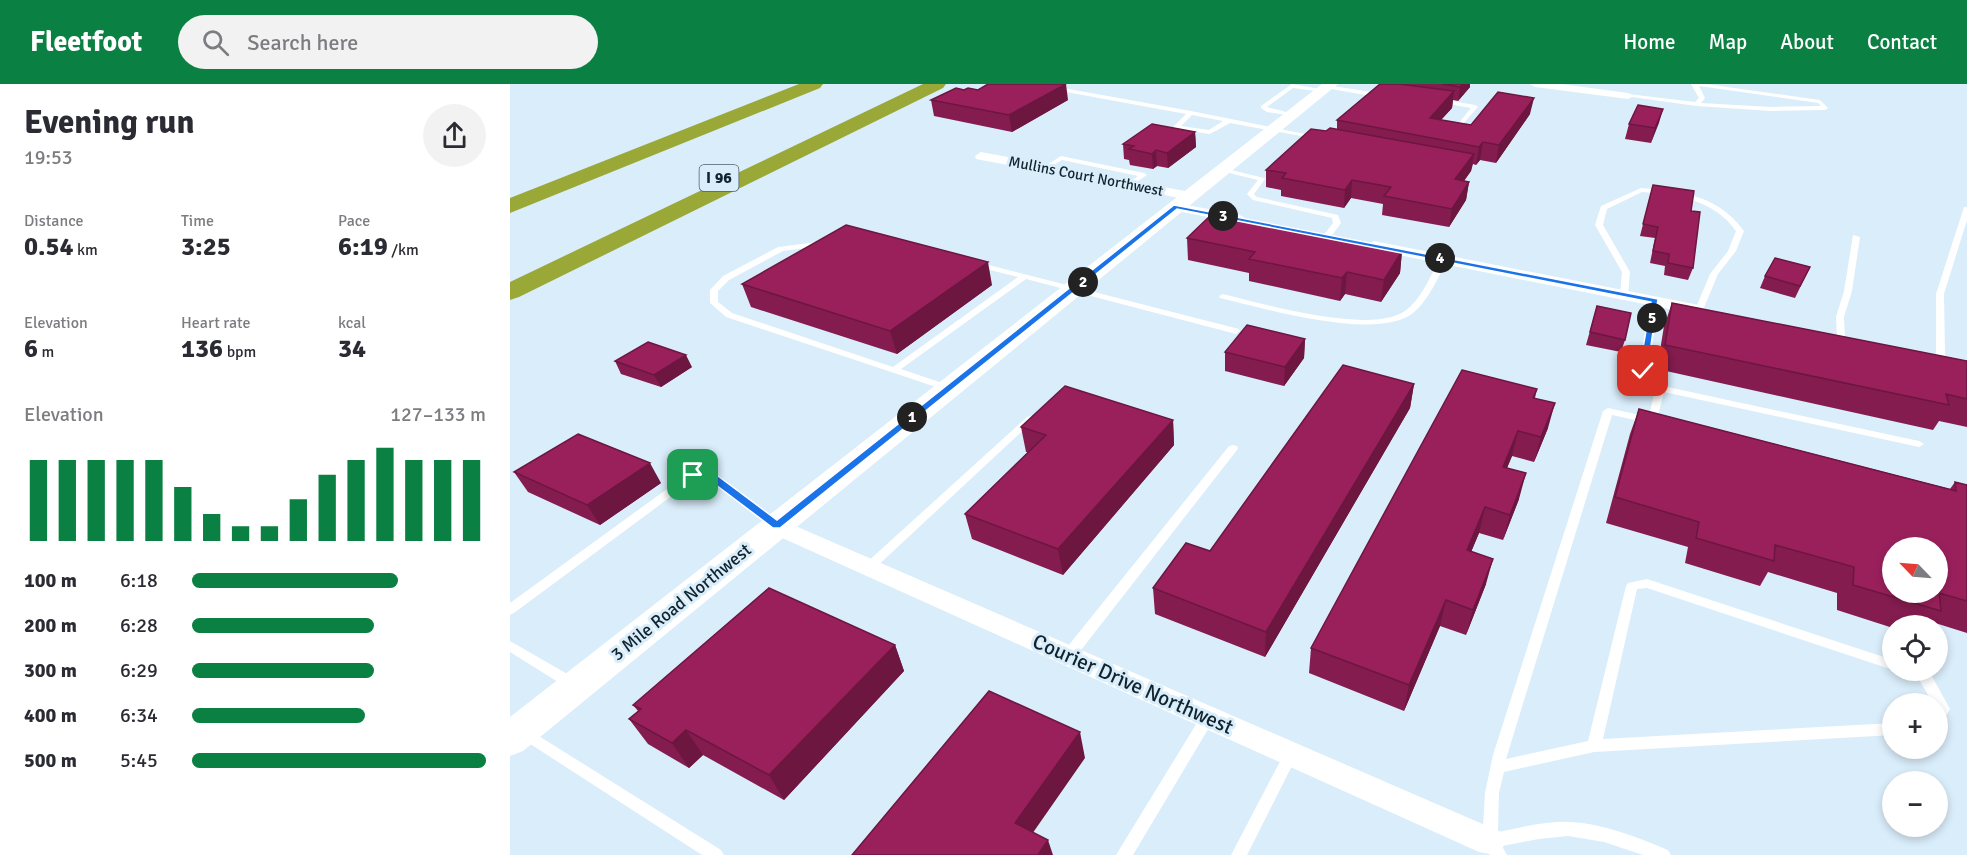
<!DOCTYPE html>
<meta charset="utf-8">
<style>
body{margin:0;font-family:Signika,sans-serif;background:#f2f2f3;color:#2b2b33;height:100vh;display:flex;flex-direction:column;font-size:22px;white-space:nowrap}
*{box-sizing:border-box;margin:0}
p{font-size:20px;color:#7c7c81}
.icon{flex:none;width:33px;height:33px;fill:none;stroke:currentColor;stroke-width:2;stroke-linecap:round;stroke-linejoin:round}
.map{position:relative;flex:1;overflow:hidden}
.panel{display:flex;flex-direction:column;background:#fff;width:510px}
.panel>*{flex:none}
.needle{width:39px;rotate:295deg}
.tools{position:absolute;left:1372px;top:453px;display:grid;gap:12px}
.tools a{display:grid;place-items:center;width:66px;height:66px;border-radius:50%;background:#fff;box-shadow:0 3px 9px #0003;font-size:30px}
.pin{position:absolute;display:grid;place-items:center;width:51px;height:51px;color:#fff;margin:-26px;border-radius:12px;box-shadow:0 3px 9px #0006}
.km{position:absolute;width:30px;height:30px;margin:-15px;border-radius:50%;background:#222;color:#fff;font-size:16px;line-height:30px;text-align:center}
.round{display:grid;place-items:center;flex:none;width:63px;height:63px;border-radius:32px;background:#f2f2f3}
.summary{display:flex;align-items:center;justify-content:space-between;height:102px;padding:0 24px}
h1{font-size:33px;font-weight:800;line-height:45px}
.metrics{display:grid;grid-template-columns:repeat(3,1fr);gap:9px;height:102px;padding:6px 24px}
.metrics div{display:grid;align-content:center}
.metrics b{font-size:26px;font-weight:800}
.metrics small{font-size:16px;font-weight:400}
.metrics p{font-size:16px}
.chart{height:168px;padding:12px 24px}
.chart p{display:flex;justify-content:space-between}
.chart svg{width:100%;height:108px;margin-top:6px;stroke:#0b8043;stroke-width:6}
ul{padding:0 24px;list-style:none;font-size:20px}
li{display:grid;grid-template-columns:96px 72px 1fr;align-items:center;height:45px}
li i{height:15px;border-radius:8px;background:#0b8043}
header{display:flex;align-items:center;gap:36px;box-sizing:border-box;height:84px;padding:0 30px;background:#0b8043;color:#fff}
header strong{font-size:28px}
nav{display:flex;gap:33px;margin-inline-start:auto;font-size:21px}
.search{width:420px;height:54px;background:#f2f2f3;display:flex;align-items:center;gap:15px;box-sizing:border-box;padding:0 21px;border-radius:33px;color:#7c7c81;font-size:22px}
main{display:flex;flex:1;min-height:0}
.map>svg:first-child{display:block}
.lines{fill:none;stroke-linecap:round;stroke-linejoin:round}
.service{fill:#fff;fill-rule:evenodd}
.minor{fill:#fff;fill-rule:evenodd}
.secondary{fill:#fff;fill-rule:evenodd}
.motorway{fill:#9aa838;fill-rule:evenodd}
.wall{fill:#841c4f}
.shaded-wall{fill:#6c1640}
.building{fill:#9a205c;stroke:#6c1640;stroke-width:1.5;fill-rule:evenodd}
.route{fill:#1a73e8;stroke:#fff;stroke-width:1.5}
.labels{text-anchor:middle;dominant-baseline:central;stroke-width:6;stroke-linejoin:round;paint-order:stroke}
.far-street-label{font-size:15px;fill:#10242f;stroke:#daedfa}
.shield{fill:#daedfa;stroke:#4d606c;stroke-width:1.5}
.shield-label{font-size:16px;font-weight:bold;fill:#10242f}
.street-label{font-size:18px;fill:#10242f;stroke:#daedfa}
.near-street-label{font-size:21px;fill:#10242f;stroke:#daedfa}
</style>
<header>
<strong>Fleetfoot</strong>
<div class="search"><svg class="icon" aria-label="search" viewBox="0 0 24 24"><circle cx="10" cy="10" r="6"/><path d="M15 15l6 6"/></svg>Search here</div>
<nav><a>Home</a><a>Map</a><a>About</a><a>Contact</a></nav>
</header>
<main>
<section class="panel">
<div class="summary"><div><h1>Evening run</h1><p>19:53</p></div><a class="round"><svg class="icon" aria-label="share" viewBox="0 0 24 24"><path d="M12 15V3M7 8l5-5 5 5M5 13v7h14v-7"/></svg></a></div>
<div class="metrics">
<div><p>Distance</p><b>0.54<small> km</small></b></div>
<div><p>Time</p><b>3:25</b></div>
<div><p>Pace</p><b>6:19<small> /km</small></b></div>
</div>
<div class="metrics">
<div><p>Elevation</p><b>6<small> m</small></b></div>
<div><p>Heart rate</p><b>136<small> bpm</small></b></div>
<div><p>kcal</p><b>34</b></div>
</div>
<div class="chart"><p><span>Elevation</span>127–133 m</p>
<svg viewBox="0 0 160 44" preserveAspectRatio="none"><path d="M5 44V11M15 44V11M25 44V11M35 44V11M45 44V11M55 44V22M65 44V33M75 44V38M85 44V38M95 44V27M105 44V17M115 44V11M125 44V6M135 44V11M145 44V11M155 44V11"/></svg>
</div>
<ul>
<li><b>100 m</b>6:18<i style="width:70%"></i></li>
<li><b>200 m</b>6:28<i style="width:62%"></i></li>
<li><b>300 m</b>6:29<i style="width:62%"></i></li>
<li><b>400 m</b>6:34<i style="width:59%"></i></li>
<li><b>500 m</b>5:45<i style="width:100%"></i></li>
</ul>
</section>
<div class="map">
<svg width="1457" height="771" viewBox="0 0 1457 771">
<rect width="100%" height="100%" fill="#daedfa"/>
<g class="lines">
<path class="service" d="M782,0L816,6L813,8L783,4L757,23L784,30V32L757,28L751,24V22Z
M1181,0H1196L1310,16L1318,24L1315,26L1261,27L1186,22L1115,12L1118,10L1185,18L1189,14ZM1189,2L1308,19L1311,22L1261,23L1191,19L1195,14Z
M817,1L873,10L876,12L873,14L815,4V2Z
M542,2L681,27L810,53L807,55L720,39L700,50L666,45L664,44V42L676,30L540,5V3ZM682,31L713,37L699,46L671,42Z
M930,15L965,21L968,23L951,42L948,40L961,24L928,18V16Z
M551,72L634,89L637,91L620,102L617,100L618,99L628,92L552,76L537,85L532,84Z
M713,84L754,94L755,95L744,110L747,113L828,131L831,139L820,154H814L813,152L823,139L822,134L743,116L737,110L748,96L711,87L710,86Z
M1131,104L1153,106L1156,108L1153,110L1132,108L1097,125L1093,141L1120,188L1118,211L1114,213L1110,211L1112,188L1085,141L1091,122Z
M1171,109C1198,114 1218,125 1234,147L1226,167L1208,190L1193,226L1189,229L1185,226L1200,190L1218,167L1226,147C1212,127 1192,118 1169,112V110Z
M1454,123H1457V136L1434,210L1435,272L1457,276V282L1428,276L1426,274V210Z
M1343,151L1350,153L1342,207L1334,233L1335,255L1331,258L1327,255L1326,233L1334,207Z
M315,157L319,159L318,161L273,167L219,196L208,207V218L222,229L383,283L508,193L464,182L463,180L467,178L729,245L730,247L726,250L516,195L391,285L441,302L443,304L441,306L438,307L216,233L200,219V206L213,192L268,163Z
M931,173H937L938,175C928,193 919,216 903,229C867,258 753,224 710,214L709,212L713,210C753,220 860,251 895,227C912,215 921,190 931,173Z
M1142,215H1148L1149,217L1138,287L1141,295L1153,302L1409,357L1414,360L1409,363L1154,308L1146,339L1143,340L1102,331L996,675L1078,657L1116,502L1118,499L1137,495L1383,576V586L1137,504L1127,505L1093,655L1383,639V651L1084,668L994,688L989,709L988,748C1008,744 1027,739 1047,738C1085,736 1124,752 1158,766L1161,771H1133L1094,758L1058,752L1029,755L992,762L997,771H980L972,757L975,709L983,671L1093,327L1098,324L1139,333L1145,305L1134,299L1128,287Z
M520,332L523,333L525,335L523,337L363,486H355L353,483L355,480L517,333Z
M723,361L727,362L728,364L727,366L564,575L559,576L554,575L553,571L554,567L719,362Z
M196,385L200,386L271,439L273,442L271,445H263L194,392L186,394L4,529L0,531V519L179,389Z
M0,557L66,595L68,599L66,603L61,605L56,603L0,568Z
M1395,586L1419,587L1440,625L1433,637L1428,639V620H1423L1409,595L1396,590Z
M698,627L703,629L705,633L703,637L623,771H606L693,629Z
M16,644L211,766L214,771H192L11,654L9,650L11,646Z
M781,664L786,666L788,670L737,771H721L776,666Z"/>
<path class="minor" d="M1020,0H1051L1118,9L1124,12L1118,15L1025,3Z
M471,68L680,108L687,112L680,116L466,75L465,72Z
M666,119L730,131L737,135L730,139L661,126L659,123L661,120Z
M864,157L1189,221L1197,226L1189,231L859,165L856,162Z
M267,434L991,748L995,758L991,768L984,771L969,768L259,448L256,442L259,436Z"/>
<path class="secondary" d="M812,0H828L13,667L0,672V633Z"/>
<path class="motorway" d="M289,0H313L310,4L0,129V114Z
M413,0H436L433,4L9,213L0,216V198Z"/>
</g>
<path class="wall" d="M870,0H960V3L948,17L943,16L942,24L931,36L961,41L1020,30L986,79L970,76L966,81L963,80L961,87L954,97L959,98L956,116L939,143L872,131L873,120L841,114L834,124L771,112V106L756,103V86L816,47L827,45V36Z
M454,6H468L558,16L502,48L424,32L421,16Z
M1153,25L1141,59L1115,55L1119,40Z
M685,48L686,63L658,84L647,82L643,85L620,81L619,76L614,75L613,60Z
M1143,101L1181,127L1183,184L1178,196L1154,191L1155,182L1140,179L1145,154L1130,152Z
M677,154L892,167L890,189L871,218L835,210L830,217L739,197V189L678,176Z
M1300,183L1285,214L1250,204L1255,192Z
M232,200L482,201L387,270L241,223Z
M1162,219L1457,277V343L1429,337L1423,346L1147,285L1154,242Z
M1087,222L1115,256L1111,268L1076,261Z
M795,255L794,274L774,302L715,287V268Z
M105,277L182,283L151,303L111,290Z
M904,300L900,324L755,573L645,530L643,504L700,467Z
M1027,305L1025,314L1038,344L1024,378L1002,372L997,384L1009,415L993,456L969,449L961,468L976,500L956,551L930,542L894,627L799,589L801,564Z
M1129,325L1440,405L1445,398L1457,401V549L1422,538L1419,542H1383V544L1327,526V509L1258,488L1250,502L1175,479L1178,463L1096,439L1120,350Z
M663,336L664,361L553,491L462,455L455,430L518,368H516L511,343Z
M4,388L151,399L90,441L18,408Z
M385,561L394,587L274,716L193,671L179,684L138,660L119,635L128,627L123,621Z"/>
<path class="shaded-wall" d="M556,0L558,16L502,48L499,31Z
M953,0H960V3L948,17L950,3Z
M944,7L942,24L917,51L920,34Z
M1024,14L1020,30L986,79L989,61Z
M1153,25L1149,39L1141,59L1145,44Z
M685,48L686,63L658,84L657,69Z
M973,58L970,76L966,81L969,63Z
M646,66L647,82L643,85L642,70Z
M964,70L961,87L942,113L945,95Z
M842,96L841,114L834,124L835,106Z
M959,98L956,116L939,143L942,125Z
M892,167L890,189L871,218L874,196Z
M478,178L482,201L387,270L380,247Z
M837,188L835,210L830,217L832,194Z
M795,255L794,274L774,302L775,283Z
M176,271L182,283L151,303L144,291Z
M904,300L900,324L755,573L756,548Z
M1045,319L1038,344L1024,378L1031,353Z
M663,336L664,361L553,491L548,465Z
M1008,347L1002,372L987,408L993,383Z
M140,379L151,399L90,441L77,421Z
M1016,389L1009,415L993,456L1000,431Z
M975,423L969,449L951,492L957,466Z
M983,475L976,500L956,551L963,526Z
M936,516L930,542L894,627L899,601Z
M385,561L394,587L274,716L259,691Z
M176,646L193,671L179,684L162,659Z
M570,648L575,674L513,763L505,739Z
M538,756L543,771H528Z"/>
<path class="building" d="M478,0H556L499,31L421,16L446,4L454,6L458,4L468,6Z
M870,0H889L944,7L920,34L961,41L988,8L1024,14L989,61L973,58L969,63L827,36Z
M932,0H953L950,3Z
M1128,21L1153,25L1145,44L1119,40Z
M642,40L685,48L657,69L646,66L642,70L619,65L624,62L613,60Z
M820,44L964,70L945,95L959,98L942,125L874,112L881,103L842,96L835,106L772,94L776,89L756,86L801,45L816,47Z
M1143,101L1184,107L1181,127L1190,128L1183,184L1158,179L1159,170L1143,167L1148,143L1133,140Z
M703,129L892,167L874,196L837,188L832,194L739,175L745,168L677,154Z
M336,141L478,178L380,247L232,200Z
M1265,174L1300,183L1290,202L1255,192Z
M1162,219L1457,277V315L1436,310L1439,321L1155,261Z
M1087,222L1121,229L1115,256L1080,248Z
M737,241L795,255L775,283L715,268Z
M138,258L176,271L144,291L105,277Z
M833,281L904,300L756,548L643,504L676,459L700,467Z
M952,286L1027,305L1023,314L1045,319L1031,353L1008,347L993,383L1016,389L1000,431L975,423L957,466L983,475L963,526L936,516L899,601L801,564Z
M555,302L663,336L548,465L455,430L536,351L511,343Z
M1129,325L1446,407L1445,398L1457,401V517L1429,509L1431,527L1343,501L1344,483L1265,461L1264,477L1186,454L1189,438L1105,413ZM1383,464H1428V508H1383Z
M68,350L140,379L77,421L4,388Z
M259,504L385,561L259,691L176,646L162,659L119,635L131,625L123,621Z
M479,607L570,648L505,739L538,756L528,771H342Z"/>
<path class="route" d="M664,121L1148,215L1137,287L1133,289L1129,287L1141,218L667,125L270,444H263L194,392L183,394L179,391L183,387L200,386L267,436Z"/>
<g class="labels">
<g class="far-street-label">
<text transform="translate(576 92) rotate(11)">Mullins Court Northwest</text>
</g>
<rect class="shield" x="189.5" y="81" width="39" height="26" rx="4.5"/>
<g class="shield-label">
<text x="209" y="94">I 96</text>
</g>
<g class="street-label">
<text transform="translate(171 518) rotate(-39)">3 Mile Road Northwest</text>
</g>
<g class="near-street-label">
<text transform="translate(623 600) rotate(24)">Courier Drive Northwest</text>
</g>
</g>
</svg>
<div class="tools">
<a><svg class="needle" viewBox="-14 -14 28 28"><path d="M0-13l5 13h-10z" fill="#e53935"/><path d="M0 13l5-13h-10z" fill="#7c7c81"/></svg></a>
<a><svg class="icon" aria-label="locate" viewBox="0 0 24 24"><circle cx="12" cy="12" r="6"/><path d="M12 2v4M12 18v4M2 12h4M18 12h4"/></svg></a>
<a>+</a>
<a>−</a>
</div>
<div class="pin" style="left:183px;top:391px;background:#1e9e55"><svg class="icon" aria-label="arrive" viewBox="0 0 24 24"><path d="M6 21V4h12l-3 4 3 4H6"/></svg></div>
<div class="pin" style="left:1133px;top:287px;background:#d93025"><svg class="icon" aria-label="check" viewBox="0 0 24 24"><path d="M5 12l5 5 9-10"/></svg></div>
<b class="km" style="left:402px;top:333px">1</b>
<b class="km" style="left:573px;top:198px">2</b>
<b class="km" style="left:713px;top:132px">3</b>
<b class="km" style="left:930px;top:174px">4</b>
<b class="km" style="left:1142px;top:234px">5</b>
</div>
</main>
